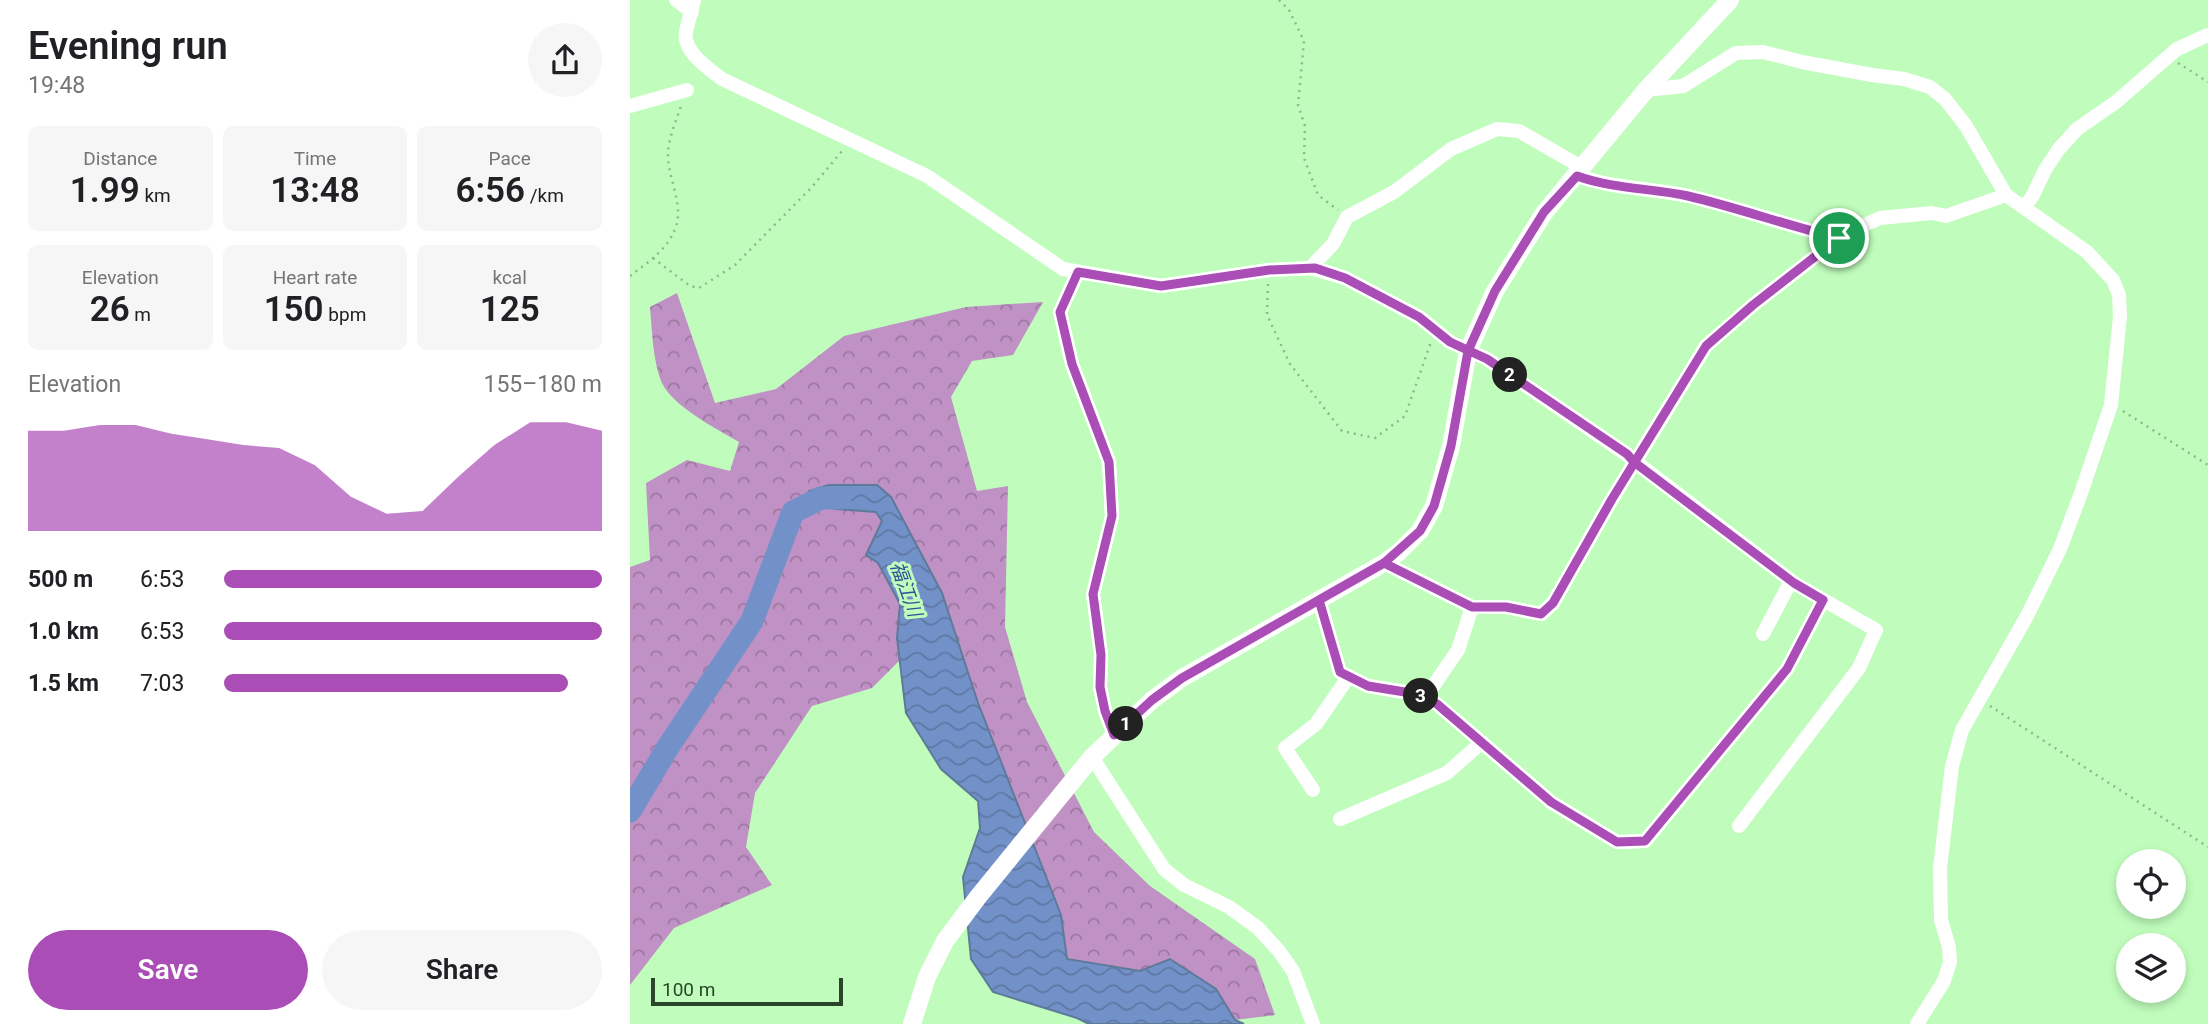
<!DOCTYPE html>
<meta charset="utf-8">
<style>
body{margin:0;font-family:Roboto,"Noto Sans JP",sans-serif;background:#f6f6f6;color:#202124;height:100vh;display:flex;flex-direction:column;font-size:26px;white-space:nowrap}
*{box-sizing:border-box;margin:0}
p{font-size:23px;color:#757577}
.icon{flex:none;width:38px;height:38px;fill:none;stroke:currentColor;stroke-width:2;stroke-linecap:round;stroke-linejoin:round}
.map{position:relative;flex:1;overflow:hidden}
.side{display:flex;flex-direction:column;background:#fff;width:630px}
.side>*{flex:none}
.controls{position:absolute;left:1486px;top:849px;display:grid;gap:14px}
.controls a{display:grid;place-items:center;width:70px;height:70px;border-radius:50%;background:#fff;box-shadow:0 4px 10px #0003;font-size:35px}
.scale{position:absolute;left:21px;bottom:18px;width:192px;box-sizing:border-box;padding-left:7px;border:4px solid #2b442a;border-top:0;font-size:19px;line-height:24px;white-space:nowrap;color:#2b442a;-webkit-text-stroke:5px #c0fdbc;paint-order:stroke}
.pin{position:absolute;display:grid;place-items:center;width:60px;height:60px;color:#fff;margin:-30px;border:4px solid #fff;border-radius:50%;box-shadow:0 2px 7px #0007}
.km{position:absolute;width:35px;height:35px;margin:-18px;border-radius:50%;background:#222;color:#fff;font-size:19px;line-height:35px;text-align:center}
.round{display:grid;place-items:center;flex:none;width:74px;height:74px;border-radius:37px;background:#f6f6f6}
.overview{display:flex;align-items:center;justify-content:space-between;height:119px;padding:0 28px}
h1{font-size:38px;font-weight:600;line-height:52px}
.figures{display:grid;grid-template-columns:repeat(3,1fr);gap:10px;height:119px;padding:7px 28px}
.figures div{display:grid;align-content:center;border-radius:10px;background:#f6f6f6;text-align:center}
.figures b{font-size:35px;font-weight:600}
.figures small{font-size:19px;font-weight:400}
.figures p{font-size:19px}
.chart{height:196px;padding:14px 28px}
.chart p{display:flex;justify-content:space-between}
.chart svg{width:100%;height:126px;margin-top:7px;fill:#ab4db7;opacity:.7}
.primary-button{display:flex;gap:14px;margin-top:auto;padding:14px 28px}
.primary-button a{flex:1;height:80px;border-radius:42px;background:#ab4db7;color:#fff;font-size:28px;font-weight:600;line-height:80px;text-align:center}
.primary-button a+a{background:#f6f6f6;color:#202124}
ul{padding:0 28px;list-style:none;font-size:23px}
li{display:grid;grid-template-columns:112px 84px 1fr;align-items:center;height:52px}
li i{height:18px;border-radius:9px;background:#ab4db7}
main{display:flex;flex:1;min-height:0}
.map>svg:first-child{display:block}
.forest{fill:url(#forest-crowns)}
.water{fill:url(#water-waves);stroke:#5d7a99;stroke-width:2}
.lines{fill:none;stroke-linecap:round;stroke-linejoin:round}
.river{stroke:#7391c9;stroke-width:23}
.path{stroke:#8bbb88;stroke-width:2.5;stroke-dasharray:2 5;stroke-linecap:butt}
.minor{stroke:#fff;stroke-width:14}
.tertiary{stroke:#fff;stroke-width:18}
.route-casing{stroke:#fff;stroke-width:14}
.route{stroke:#ab4db7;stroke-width:9}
.labels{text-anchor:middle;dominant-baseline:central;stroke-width:6;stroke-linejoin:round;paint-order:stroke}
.water-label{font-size:19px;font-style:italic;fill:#305298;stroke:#c0fdbc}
</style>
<main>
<section class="side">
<div class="overview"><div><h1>Evening run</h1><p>19:48</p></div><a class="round"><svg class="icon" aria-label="share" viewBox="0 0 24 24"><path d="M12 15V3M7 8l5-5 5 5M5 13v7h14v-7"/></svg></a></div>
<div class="figures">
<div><p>Distance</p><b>1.99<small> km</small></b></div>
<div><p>Time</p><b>13:48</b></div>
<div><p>Pace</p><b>6:56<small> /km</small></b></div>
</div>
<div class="figures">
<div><p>Elevation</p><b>26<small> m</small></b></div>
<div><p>Heart rate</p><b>150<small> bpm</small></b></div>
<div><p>kcal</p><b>125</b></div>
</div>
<div class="chart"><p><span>Elevation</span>155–180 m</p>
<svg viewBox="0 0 160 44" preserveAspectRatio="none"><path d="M0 44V9L10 9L20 7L30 7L40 10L50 12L60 14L70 15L80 21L90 32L100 38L110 37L120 25L130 14L140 6L150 6L160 9V44z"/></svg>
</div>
<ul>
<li><b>500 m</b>6:53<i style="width:100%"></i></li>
<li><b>1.0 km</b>6:53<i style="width:100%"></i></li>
<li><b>1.5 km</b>7:03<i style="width:91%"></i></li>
</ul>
<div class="primary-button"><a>Save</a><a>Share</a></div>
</section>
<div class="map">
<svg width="1578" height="1024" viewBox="0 0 1578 1024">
<defs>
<pattern id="forest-crowns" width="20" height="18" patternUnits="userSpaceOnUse" patternTransform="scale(1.75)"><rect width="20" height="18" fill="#c091c5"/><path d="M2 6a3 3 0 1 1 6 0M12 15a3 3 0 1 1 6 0" fill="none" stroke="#9c78a0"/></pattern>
<pattern id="water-waves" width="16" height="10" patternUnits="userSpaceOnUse" patternTransform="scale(1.75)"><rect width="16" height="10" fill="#7391c9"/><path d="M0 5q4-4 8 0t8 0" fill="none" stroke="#5f78a3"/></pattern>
</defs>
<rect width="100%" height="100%" fill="#c0fdbc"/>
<path class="forest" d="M47,293L85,403L146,389L214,336L336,307L413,302L383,355L342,361L321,397L347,491L378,486L375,627L397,702L464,832L520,886L625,959L645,1015L605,1020L586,989L540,960L510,971L437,959L431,915L348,703L312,593L247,485L206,509L246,512L252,521L237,555L248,563L270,604L267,638L270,660L242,688L182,706L125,793L116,847L142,885L44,928L0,985V567L20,560L16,483L57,460L100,471L109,442C87,429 42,406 32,383C23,362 22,330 20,307Z"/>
<path class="water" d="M199,485H247L261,497L312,593L348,703L431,915L437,959L510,971L540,959L586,989L605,1020L614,1024H459L447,1018L363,992L341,959L333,877L350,828L348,801L311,769L276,713L267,638L270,604L248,563L236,555L252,521L246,512L206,509L174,500L179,491Z"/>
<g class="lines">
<path class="river" d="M0,811L38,747L122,621L163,512L191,498H210"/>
<path class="path" d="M649,0L659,10L674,41L668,105L675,126L674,158L688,195L708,210
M1548,63L1578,82
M23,258L60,286L69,288L105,265L182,187L212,151
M0,276C17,263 37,250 45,229C55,206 37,177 38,153C39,137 46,121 51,106
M638,284L637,315L660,364L712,431L745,438L775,416L801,342
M1493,411L1578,465
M1360,706L1578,847"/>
<path class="minor" d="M46,0L62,12
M64,0C62,11 58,21 56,32C52,51 79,69 92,79L297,176L433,269L531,286L639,270L680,268L715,278L789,317L820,342L857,359L997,455L1164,583L1246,630L1229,668L1109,826
M1016,90L1053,86L1106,53L1133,52L1172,62L1242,75L1274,79L1300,87L1315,99L1336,126L1376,195L1457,252L1483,280L1489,295L1490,316L1481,405L1451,493L1430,549L1397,616L1332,730L1322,766L1310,868L1311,920L1319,947L1320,962L1314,981L1287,1024
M0,106L57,90
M947,175C983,189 1021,188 1058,196C1109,208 1158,226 1209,238
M1394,207L1402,197L1415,170L1428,150L1447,129L1486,102L1547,49L1578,35
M680,268L703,244L717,217L764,192L821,149L867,129L889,131L953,168
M448,272L430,312L442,364L479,462L482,516L463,594L471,655L470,687L475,711L484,735
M754,563L842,607H876L911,614L923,603L982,499L1076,346L1123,305L1209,238L1228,228L1250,218L1302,213L1316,216L1376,195
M689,600L710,672L738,686L787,694L807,704L921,802L987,842L1015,841L1157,669L1193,600
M1133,634L1161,581
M795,698L828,650L842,607
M462,757L534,869L554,885L599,907L628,928L649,951L663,971L683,1024
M683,790L655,748L686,724L719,676
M710,819L817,773L852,742"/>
<path class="tertiary" d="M282,1024L297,977L315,941L348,897L462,757L522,700L552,678L754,563L769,552L790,531L804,506L821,446L838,351L865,291L914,213L1016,90L1100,0"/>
</g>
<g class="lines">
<g class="route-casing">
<path id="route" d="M1209,238L1123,305L1076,346L982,499L923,603L911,614L876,607H842L754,563L552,678L522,700L484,735L475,711L470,687L471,655L463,594L482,516L479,462L442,364L430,312L448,272L531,286L639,270L685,268L715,278L789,317L820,342L857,359L997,454L1004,462L1164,583L1193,600L1157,669L1015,841L987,842L921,802L807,704L787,694L738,686L710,672L689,600L754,563L790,531L804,506L821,446L838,351L865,291L914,212L947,176C983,189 1021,188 1058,196C1109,208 1158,226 1209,238"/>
</g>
<use href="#route" class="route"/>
</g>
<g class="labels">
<g class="water-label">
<text transform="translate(276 589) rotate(70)">福江川</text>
</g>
</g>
</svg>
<div class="controls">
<a><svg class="icon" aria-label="locate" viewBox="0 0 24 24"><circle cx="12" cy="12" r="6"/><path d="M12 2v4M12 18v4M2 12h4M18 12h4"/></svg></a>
<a><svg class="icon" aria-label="layers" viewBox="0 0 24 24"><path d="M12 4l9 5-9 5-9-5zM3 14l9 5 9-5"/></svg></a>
</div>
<div class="scale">100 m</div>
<div class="pin" style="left:1209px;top:238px;background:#1e9e55"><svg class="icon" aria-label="arrive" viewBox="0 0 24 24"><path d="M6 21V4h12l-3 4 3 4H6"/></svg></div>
<b class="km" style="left:496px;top:724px">1</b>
<b class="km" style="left:880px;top:375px">2</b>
<b class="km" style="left:791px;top:696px">3</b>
</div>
</main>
